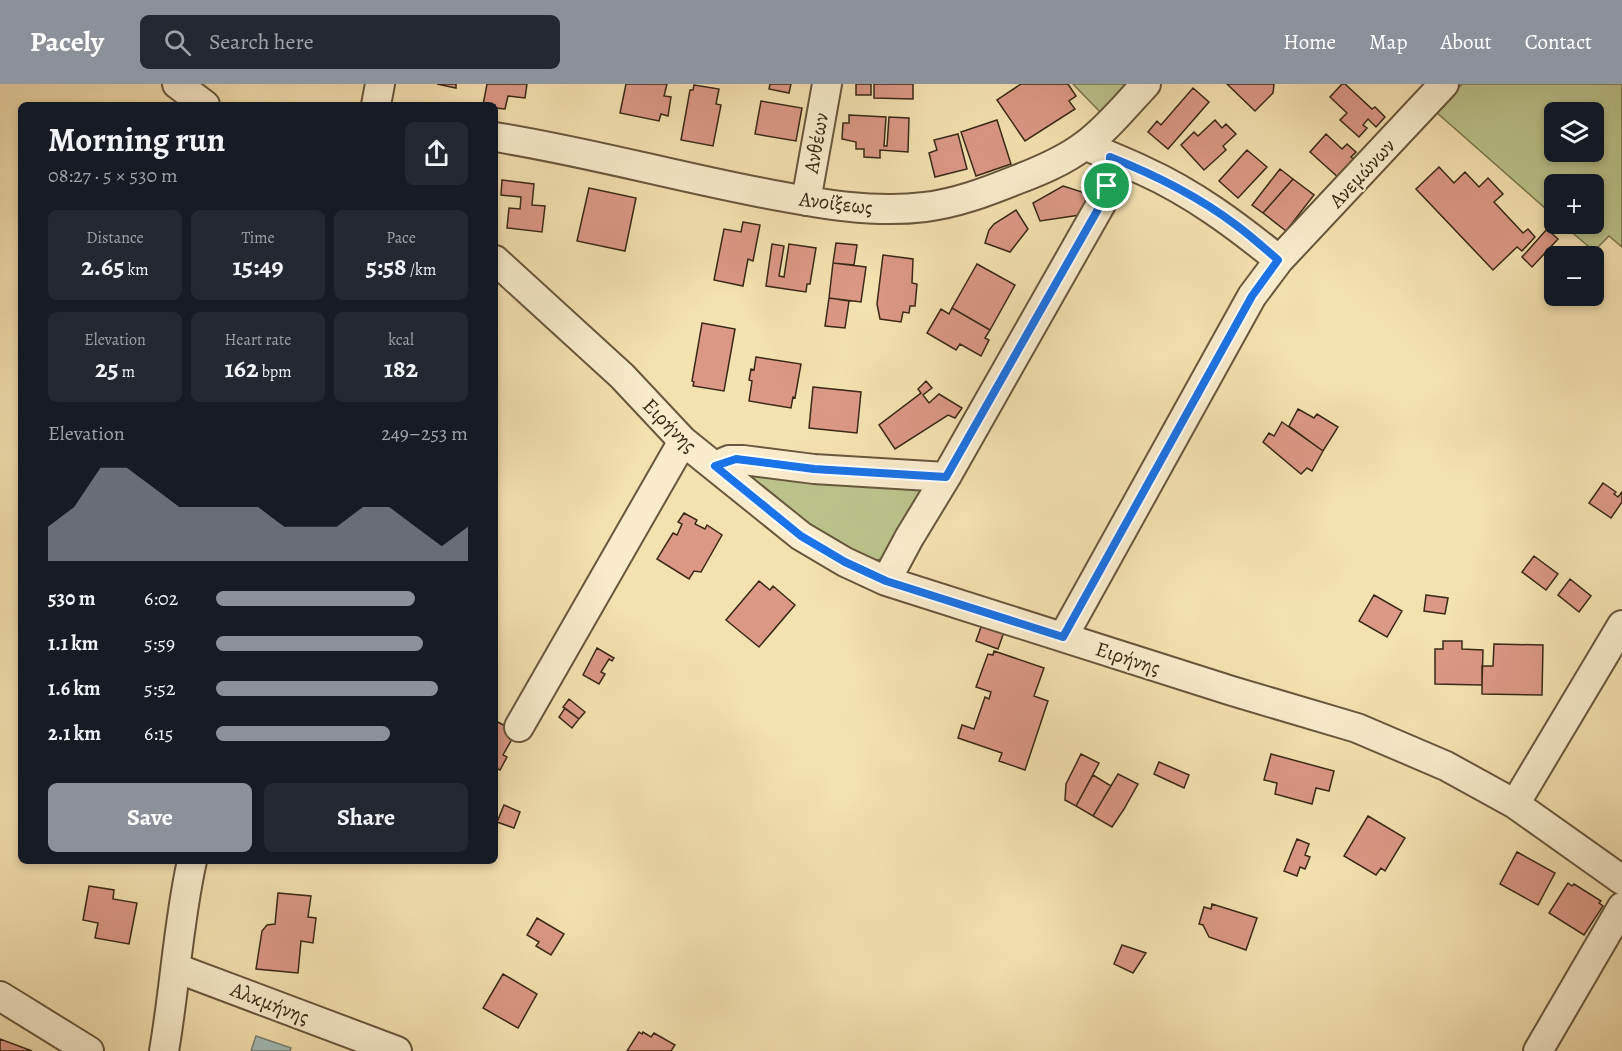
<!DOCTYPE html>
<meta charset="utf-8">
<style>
body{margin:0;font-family:Alegreya,serif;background:#242831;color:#f1f3f6;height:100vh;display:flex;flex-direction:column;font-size:22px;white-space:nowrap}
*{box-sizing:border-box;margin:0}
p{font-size:20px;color:#9ea1a6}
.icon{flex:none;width:33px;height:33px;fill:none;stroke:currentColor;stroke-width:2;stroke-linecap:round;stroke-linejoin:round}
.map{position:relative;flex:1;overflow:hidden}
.drawer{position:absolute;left:18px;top:18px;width:480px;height:762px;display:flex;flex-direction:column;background:#171b24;border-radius:9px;box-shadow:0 3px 9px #0003}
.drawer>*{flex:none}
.buttons{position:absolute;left:1544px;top:18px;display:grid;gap:12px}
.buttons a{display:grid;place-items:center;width:60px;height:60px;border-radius:9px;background:#171b24;box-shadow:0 3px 9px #0003;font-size:30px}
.pin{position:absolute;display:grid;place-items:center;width:51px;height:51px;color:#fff;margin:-26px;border:3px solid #fff;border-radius:50%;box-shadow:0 2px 6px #0007}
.round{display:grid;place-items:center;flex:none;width:63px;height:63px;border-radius:9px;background:#242831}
.summary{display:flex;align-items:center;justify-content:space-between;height:102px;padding:0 30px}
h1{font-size:33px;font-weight:600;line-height:45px}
.figures{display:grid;grid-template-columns:repeat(3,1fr);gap:9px;height:102px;padding:6px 30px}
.figures div{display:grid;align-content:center;border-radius:9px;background:#242831;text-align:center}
.figures b{font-size:26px;font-weight:600}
.figures small{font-size:16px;font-weight:400}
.figures p{font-size:16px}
.chart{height:168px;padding:12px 30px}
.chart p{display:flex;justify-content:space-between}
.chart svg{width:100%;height:108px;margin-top:6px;fill:#8c9099;opacity:.7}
.primary-button{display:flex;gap:12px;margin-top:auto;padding:12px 30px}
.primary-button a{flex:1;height:69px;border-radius:9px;background:#8c9099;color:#fff;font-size:24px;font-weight:600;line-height:69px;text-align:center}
.primary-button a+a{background:#242831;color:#f1f3f6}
ul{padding:0 30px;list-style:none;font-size:20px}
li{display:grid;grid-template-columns:96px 72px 1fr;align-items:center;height:45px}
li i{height:15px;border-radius:8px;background:#8c9099}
header{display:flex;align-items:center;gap:36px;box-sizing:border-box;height:84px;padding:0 30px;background:#8c9099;color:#fff}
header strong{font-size:28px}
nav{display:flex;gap:33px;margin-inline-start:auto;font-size:21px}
.search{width:420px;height:54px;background:#242831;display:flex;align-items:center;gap:15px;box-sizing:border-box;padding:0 21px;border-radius:9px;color:#9ea1a6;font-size:22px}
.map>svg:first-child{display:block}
.green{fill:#bbc38b;stroke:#7a7650;stroke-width:1.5;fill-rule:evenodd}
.water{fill:#a1bbb7;stroke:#788177;stroke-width:1.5}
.building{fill:#db9885;stroke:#3a2916;stroke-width:1.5}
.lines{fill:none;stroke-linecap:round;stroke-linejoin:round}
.minor-casing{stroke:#68573c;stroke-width:32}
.minor{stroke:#f8eccc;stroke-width:28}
.route-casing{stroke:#fff;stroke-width:12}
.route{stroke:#1a73e8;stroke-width:8}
.labels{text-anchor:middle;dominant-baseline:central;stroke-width:4.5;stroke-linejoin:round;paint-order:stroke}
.street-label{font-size:21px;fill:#3a2916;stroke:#f8eccc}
</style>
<header>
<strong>Pacely</strong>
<div class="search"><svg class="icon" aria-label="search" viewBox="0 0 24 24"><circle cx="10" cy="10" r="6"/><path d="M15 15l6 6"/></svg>Search here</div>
<nav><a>Home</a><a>Map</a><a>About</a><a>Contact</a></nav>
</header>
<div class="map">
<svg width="1622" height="967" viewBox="0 0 1622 967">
<rect width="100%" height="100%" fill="#f4e1b0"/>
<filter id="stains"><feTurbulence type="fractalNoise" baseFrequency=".00333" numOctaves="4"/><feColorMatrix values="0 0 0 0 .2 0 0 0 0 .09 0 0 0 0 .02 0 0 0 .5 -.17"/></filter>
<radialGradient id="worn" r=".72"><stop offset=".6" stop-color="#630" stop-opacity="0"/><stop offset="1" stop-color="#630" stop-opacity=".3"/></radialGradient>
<path class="green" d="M1073,0H1130L1102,30Z
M1462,0H1622V163L1609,152L1594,167L1562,140H1593V100H1554V132L1436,28ZM1554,28H1593V68H1554Z
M745,388L914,404L920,406V411L882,475L869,477L832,460L765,409Z"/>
<path class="water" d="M256,952L291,964L290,967H251Z"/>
<path class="building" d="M437,0H456V4Z
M487,0H527L525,14L508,12L505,25L495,24V21H483Z
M626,0H667L664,12L671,13L668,32L661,30L659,37L620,29Z
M770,0H791L789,9L769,5Z
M856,0H871V11H856Z
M874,0H913V15L874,14Z
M1021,0H1068L1076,12L1069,17L1075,25L1025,57L997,16Z
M1227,0H1274L1273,9L1255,27Z
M1342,0H1345L1372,25L1375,23L1385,33L1376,43L1368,35L1363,41L1367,44L1359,53L1340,36L1347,29L1330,13Z
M694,1L719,5L716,20L721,21L713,62L681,56L690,6H693Z
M1193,4L1209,18L1168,65L1148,48L1157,37L1161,41Z
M761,17L802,24L796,57L755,50Z
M849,31L886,33L884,62H887L889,33L909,34L908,68L880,66V74L864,73V65H856V58L842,55L843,39H849Z
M997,36L1011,80L976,92L961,48Z
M1215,36L1222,44L1226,40L1236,50L1223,62L1226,66L1204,86L1181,61L1194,48L1198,52Z
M958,50L967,85L935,93L929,69L937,66L934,56Z
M1326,50L1342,65L1347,60L1356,68L1351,73L1356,77L1340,95L1310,68Z
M1247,66L1267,83L1238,114L1219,97Z
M1439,83L1454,99L1465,88L1479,103L1488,94L1503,110L1494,118L1523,149L1528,145L1535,153L1522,167L1517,163L1493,186L1416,105Z
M1280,85L1293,95L1263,129L1252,121Z
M1293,95L1314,111L1286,147L1263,129Z
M502,96L534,100L532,121L545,122L542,148L507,144L509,124L520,125L521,113L501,111Z
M1063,102L1082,108L1088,120L1080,131L1040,137L1033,119Z
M589,104L636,114L625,167L577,157Z
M1016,126L1028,145L1010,168L985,159L989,146L994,140Z
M743,138L760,141L753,177L748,175L743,202L714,196L724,145L741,148Z
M1547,145L1558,155L1532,183L1522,173Z
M836,159L857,161L854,181L833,179Z
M772,160L784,162L779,192L784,193L789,160L816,164L810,200H807L806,208L766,202Z
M883,171L913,175L912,199L917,200L915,222H910L909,229L903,228L901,238L880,235L877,220Z
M833,179L866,183L861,218L829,214Z
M977,180L1015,201L990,246L952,224Z
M829,214L849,217L845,244L825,242Z
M952,224L990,246L985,254L989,256L981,272L960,260L956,266L927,249L941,225L949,230Z
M702,239L735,245L724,307L693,302L694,298L692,297Z
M756,273L801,280L795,314L793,313L791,324L749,317L752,297L749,296L751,285L754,286Z
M926,297L932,304L923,311L929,319L939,310L962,324L955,334L948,331L895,365L879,341L921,309L918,305Z
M813,303L861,308L857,349L809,344Z
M1298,325L1314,334L1317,330L1338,343L1323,367L1289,342Z
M1282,338L1323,367L1312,387L1307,384L1301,390L1263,358L1269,349L1274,352Z
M1603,399L1616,408L1614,410L1618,413L1622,408V418L1611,434L1589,419Z
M684,429L697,436L695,440L705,445L707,441L722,451L701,488L694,487L689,495L657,475L673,449L677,451L682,440L678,438Z
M1534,472L1558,490L1546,506L1522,488Z
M1570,495L1591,512L1579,528L1558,511Z
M759,497L770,506L773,502L795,521L759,563L726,536Z
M1374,511L1402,527L1387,553L1359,537Z
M1426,511L1448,514L1445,530L1424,527Z
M982,540L1004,548L998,565L976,557Z
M1443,557H1462V565L1483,566L1482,601L1435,600V565H1443Z
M1494,560L1543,561L1542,611L1482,610V582H1493Z
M597,564L614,574L612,577L609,575L601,588L605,590L599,600L583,591Z
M994,567L1044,584L1034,612L1048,617L1025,686L999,677L1002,669L958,654L962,641L974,645L985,613L989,615L991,608L976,603L988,570L993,571Z
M569,615L585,628L579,635L563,623Z
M565,624L579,635L572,644L559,633Z
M496,637L516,648L503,671L507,673L500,686L496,684L495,686Z
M1081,670L1099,679L1076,722L1065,716L1066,700Z
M1271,670L1334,687L1329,707L1316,704L1312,720L1275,710L1277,699L1264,696Z
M1159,678L1189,691L1184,704L1154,690Z
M1118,690L1138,700L1124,725L1112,743L1093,732Z
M1093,691L1111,702L1093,732L1076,722Z
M504,721L520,728L514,744L497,738Z
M1368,732L1405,754L1385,787L1381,784L1376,791L1344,772Z
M1297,755L1309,760L1305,771L1310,773L1305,785L1300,783L1297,792L1284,787Z
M1517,768L1555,789L1538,821L1500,800Z
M1568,799L1572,802L1574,800L1601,817L1599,819L1603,822L1584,851L1549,829Z
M89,802L114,806L113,815L137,819L129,860L95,854L98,839L83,836Z
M278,809L311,812L308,833L316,834L313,859L301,857L298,889L256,885L262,847L267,841L275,840Z
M1212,820L1257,834L1246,866L1209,853L1203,841L1199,840L1204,823L1211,825Z
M537,834L564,850L551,871L536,862L539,858L527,851Z
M1122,861L1146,869L1133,889L1114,880Z
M503,890L537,910L518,944L483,924Z
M639,948L642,950L643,948L651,953L654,949L675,961L671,967H627Z
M0,955L32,967H0Z"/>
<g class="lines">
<g class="minor-casing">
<path id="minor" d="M177,0L205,21
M376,21L380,0
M495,53C584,67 670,91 758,108C812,118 869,130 925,123C957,119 986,108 1016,96C1040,87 1064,77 1085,61C1108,44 1126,21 1146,0
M806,117L827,0
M495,176L622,292L683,357L801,452L845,478L886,497L1232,607L1357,644L1446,682L1515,720L1622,796
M1279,176L1444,0
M715,382L729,376H743L814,385L946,393
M886,497L909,454L946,393L1101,120C1106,104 1110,90 1110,73
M1063,553L1252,212L1279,176C1237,142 1193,109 1144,87C1125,78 1104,70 1085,61
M519,643L683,357
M1515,720L1622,541
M176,884L397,967
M0,912L89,967
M164,967C175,904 178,839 192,777
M1538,967L1622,823"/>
</g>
<use href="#minor" class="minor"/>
</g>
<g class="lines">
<g class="route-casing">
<path id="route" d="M1110,73C1153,90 1199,113 1236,141C1251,152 1264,164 1278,176L1252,212L1063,553L886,497L845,478L801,452L715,382L736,375L814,385L946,393L1101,120L1110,86Z"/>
</g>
<use href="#route" class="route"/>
</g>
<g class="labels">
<g class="street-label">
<text transform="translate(816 59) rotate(-80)">Ανθέων</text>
<text transform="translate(1362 89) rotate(-47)">Ανεμώνων</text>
<text transform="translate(836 119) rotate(7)">Ανοίξεως</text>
<text transform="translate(670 341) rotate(45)">Ειρήνης</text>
<text transform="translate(1128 574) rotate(18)">Ειρήνης</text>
<text transform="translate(270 919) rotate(21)">Αλκμήνης</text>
</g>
</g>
<rect width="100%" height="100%" filter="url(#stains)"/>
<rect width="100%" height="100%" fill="url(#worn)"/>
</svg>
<div class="buttons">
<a><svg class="icon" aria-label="layers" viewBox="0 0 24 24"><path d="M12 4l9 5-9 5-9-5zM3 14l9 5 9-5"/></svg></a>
<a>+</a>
<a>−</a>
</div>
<div class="pin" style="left:1107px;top:102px;background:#1e9e55"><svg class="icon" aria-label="arrive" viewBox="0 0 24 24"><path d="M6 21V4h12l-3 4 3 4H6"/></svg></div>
<section class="drawer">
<div class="summary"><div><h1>Morning run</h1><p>08:27 · 5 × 530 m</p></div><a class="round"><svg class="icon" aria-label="share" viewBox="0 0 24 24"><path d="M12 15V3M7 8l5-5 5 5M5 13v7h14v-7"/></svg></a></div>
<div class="figures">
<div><p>Distance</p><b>2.65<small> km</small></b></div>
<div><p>Time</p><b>15:49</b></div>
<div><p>Pace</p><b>5:58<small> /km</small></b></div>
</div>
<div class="figures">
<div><p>Elevation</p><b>25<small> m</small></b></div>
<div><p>Heart rate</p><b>162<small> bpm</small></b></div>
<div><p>kcal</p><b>182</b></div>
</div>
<div class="chart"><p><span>Elevation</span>249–253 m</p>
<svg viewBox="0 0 160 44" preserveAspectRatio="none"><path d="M0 44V30L10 22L20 6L30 6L40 14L50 22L60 22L70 22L80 22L90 30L100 30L110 30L120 22L130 22L140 30L150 38L160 30V44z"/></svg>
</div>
<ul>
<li><b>530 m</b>6:02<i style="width:79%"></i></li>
<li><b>1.1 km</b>5:59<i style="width:82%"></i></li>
<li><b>1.6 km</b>5:52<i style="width:88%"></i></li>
<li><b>2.1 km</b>6:15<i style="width:69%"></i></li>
</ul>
<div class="primary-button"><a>Save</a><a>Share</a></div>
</section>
</div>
